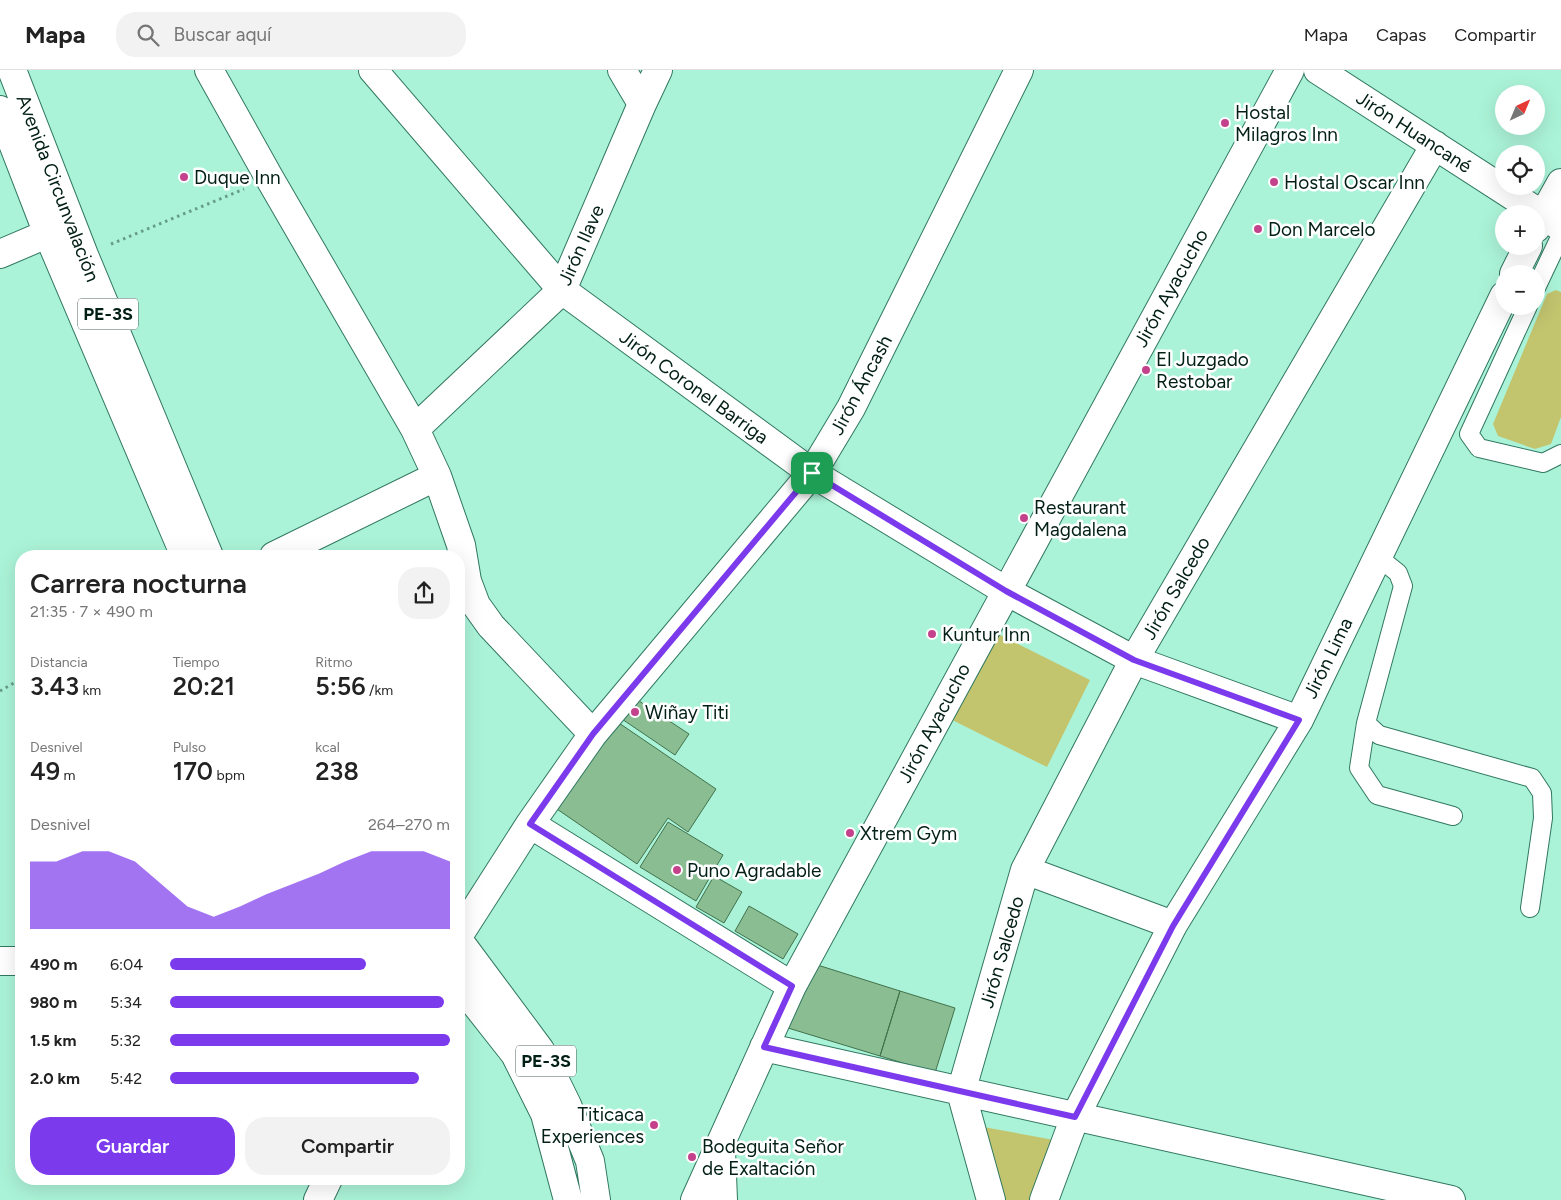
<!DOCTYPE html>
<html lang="es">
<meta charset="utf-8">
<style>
body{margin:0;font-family:Figtree,sans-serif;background:#f2f2f2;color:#222;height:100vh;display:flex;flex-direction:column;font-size:19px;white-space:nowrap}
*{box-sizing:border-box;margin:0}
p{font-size:16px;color:#767676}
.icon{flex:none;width:28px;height:28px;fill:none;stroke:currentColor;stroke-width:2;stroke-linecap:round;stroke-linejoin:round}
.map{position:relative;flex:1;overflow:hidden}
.side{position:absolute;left:15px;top:480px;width:450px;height:635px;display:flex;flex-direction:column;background:#fff;border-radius:20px;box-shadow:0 5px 20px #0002}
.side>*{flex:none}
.needle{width:32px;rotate:44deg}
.fabs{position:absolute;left:1495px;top:15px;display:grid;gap:10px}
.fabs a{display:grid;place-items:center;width:50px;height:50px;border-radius:50%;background:#fff;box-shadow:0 5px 20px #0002;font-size:25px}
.pin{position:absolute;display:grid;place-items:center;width:42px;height:42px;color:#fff;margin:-21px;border-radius:10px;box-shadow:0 2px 8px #0006}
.round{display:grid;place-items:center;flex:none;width:52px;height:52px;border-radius:20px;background:#f2f2f2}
.overview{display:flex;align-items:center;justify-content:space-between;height:85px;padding:0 15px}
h1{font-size:28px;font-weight:600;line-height:38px}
.figures{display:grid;grid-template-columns:repeat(3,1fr);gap:8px;height:85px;padding:5px 15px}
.figures div{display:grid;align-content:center}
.figures b{font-size:25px;font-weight:600}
.figures small{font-size:14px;font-weight:400}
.figures p{font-size:14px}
.chart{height:140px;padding:10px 15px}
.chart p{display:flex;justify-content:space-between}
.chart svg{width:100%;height:90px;margin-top:5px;fill:#7c3aed;opacity:.7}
.cta{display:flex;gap:10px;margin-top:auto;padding:10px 15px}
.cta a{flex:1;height:58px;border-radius:20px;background:#7c3aed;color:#fff;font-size:20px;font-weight:600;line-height:58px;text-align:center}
.cta a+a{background:#f2f2f2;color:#222}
ul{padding:0 15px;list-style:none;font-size:16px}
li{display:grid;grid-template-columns:80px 60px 1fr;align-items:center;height:38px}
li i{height:12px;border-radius:6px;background:#7c3aed}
header{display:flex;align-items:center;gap:30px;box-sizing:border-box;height:70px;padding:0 25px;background:#fff;border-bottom:1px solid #e0e0e0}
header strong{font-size:24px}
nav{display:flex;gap:28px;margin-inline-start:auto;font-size:18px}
.search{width:350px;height:45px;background:#f2f2f2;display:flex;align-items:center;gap:12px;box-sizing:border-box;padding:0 18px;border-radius:20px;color:#767676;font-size:19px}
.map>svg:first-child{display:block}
.green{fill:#c3c46e}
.building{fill:#8abd92;stroke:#42724c}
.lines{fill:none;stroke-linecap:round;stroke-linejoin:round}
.lane-casing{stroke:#317861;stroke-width:20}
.street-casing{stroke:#317861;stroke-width:30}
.highway-casing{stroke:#317861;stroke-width:30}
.path{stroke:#669c89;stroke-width:3;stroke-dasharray:2.5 4;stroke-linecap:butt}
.lane{stroke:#fff;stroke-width:18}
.street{stroke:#fff;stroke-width:28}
.highway{stroke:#fff;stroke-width:28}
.route-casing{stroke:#fff;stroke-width:10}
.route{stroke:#7c3aed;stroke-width:6}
.poi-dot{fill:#c3428b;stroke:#fff;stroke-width:2}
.labels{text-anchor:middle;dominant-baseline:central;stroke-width:5;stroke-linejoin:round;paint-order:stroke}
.shield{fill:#fff;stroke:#4e625c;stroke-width:1}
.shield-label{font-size:18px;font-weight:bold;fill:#021f16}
.poi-label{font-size:19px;fill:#021f16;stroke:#fff;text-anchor:start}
.street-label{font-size:19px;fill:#021f16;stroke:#fff}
</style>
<header>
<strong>Mapa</strong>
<div class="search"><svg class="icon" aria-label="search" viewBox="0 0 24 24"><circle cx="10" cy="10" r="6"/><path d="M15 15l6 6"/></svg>Buscar aquí</div>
<nav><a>Mapa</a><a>Capas</a><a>Compartir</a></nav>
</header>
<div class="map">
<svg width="1561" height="1130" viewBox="0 0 1561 1130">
<rect width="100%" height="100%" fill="#abf3d8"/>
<path class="green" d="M1556,220L1561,222V347L1551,374L1535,379L1498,366L1493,354L1547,224Z
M976,553L1090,610L1047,697L932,640Z
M978,1056L1054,1070L1033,1130H997Z"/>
<path class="building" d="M633,627L689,664L675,685L619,647Z
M613,649L716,719L688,762L668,748L637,794L554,737Z
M668,752L723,785L696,831L640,797Z
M714,806L742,822L724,853L696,837Z
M749,836L798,864L783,889L735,861Z
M808,892L900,921L880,986L788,958Z
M900,921L955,938L935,1003L880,986Z"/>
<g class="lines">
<g class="lane-casing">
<path id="lane" d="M1536,218L1561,165
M1528,236L1469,364L1479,378L1543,393L1561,384
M1378,487L1398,503L1403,516L1366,653L1379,665L1532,708L1542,723L1543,748L1530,838
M1366,653L1359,698L1377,725L1453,746"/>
</g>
<g class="street-casing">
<path id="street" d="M209,0L270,109L415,359L437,406L461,475L467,511L476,535L491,556L593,664
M373,0L562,220L812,403L1006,521L1134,590L1299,650
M622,0L642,34
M1318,0L1561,157
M1536,158L1561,113
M0,184L70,154
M1514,204L1528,176
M415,359L562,220L642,34L658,0
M274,486L437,406
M530,754L792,916
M1025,800L1173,855
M459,865L530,754L593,664L812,403L851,338L1019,0
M0,891H21
M764,977L1451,1130
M721,1080L723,1130
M318,1130L328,1109
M695,1130L792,916L1290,0
M991,1130L961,1022L1025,800L1134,590L1435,75
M1044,1130L1075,1047L1173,855L1299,650L1504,226"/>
</g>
<g class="highway-casing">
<path id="highway" d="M12,0L84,185L209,486
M0,40L48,164L185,486
M459,871L540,980L567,1035L590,1091L596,1130
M459,913L515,984L545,1044L568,1130"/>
</g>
<path class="path" d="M111,174L244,119
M0,621L21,609"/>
<use href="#lane" class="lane"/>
<use href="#street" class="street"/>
<use href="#highway" class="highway"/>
</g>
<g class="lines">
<g class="route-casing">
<path id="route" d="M812,403L1006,521L1134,590L1299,650L1173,856L1075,1047L764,977L792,916L530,754L593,664Z"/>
</g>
<use href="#route" class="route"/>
</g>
<g class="poi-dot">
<circle cx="1225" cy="53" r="5"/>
<circle cx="184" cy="107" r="5"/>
<circle cx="1274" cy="112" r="5"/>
<circle cx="1258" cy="159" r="5"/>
<circle cx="1146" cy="300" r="5"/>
<circle cx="1024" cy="448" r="5"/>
<circle cx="932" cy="564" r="5"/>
<circle cx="635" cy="642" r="5"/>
<circle cx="850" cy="763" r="5"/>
<circle cx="677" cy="800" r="5"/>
<circle cx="654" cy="1055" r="5"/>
<circle cx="692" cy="1087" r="5"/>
</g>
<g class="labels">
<g class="shield">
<rect x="78" y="228.5" width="60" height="31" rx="4"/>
<rect x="516" y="975.5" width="60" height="31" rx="4"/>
</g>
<g class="shield-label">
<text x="108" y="244">PE-3S</text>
<text x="546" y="991">PE-3S</text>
</g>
<g class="poi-label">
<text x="1235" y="42">Hostal<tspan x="1235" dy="22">Milagros Inn</tspan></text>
<text x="194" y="107">Duque Inn</text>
<text x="1284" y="112">Hostal Oscar Inn</text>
<text x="1268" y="159">Don Marcelo</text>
<text x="1156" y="289">El Juzgado<tspan x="1156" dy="22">Restobar</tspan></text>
<text x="1034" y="437">Restaurant<tspan x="1034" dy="22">Magdalena</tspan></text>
<text x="942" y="564">Kuntur Inn</text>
<text x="645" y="642">Wiñay Titi</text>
<text x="860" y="763">Xtrem Gym</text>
<text x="687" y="800">Puno Agradable</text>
<text x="644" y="1044" text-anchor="end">Titicaca<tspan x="644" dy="22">Experiences</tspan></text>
<text x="702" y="1076">Bodeguita Señor<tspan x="702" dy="22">de Exaltación</tspan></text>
</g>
<g class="street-label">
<text transform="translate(1414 62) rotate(33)">Jirón Huancané</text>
<text transform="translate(58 118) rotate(69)">Avenida Circunvalación</text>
<text transform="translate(581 175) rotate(-66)">Jirón Ilave</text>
<text transform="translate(1171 218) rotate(-61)">Jirón Ayacucho</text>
<text transform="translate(861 315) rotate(-62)">Jirón Áncash</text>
<text transform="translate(694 317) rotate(36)">Jirón Coronel Barriga</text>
<text transform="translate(1176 518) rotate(-60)">Jirón Salcedo</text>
<text transform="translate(1328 588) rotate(-64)">Jirón Lima</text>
<text transform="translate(934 653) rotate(-62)">Jirón Ayacucho</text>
<text transform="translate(1002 882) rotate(-74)">Jirón Salcedo</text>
</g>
</g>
</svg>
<div class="fabs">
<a><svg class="needle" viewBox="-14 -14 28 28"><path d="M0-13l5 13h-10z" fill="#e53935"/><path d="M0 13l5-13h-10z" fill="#767676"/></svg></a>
<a><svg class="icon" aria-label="locate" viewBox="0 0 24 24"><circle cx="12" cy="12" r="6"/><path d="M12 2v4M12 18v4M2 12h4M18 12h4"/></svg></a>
<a>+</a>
<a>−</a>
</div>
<div class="pin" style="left:812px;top:403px;background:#1e9e55"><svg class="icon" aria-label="arrive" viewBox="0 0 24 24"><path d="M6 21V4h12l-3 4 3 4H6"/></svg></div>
<section class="side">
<div class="overview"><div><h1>Carrera nocturna</h1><p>21:35 · 7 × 490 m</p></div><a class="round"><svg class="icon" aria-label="share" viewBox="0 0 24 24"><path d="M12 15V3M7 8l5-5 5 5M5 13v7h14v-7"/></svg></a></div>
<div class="figures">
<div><p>Distancia</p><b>3.43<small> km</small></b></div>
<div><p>Tiempo</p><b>20:21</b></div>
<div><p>Ritmo</p><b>5:56<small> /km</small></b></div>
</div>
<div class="figures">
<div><p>Desnivel</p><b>49<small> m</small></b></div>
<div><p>Pulso</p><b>170<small> bpm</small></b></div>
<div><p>kcal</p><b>238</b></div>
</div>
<div class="chart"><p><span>Desnivel</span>264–270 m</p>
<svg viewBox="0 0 160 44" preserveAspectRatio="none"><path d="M0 44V11L10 11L20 6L30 6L40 11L50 22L60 33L70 38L80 33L90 27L100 22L110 17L120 11L130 6L140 6L150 6L160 11V44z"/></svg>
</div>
<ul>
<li><b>490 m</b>6:04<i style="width:70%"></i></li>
<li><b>980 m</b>5:34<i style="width:98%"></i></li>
<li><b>1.5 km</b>5:32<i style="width:100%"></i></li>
<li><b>2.0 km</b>5:42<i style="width:89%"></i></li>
</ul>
<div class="cta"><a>Guardar</a><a>Compartir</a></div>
</section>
</div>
